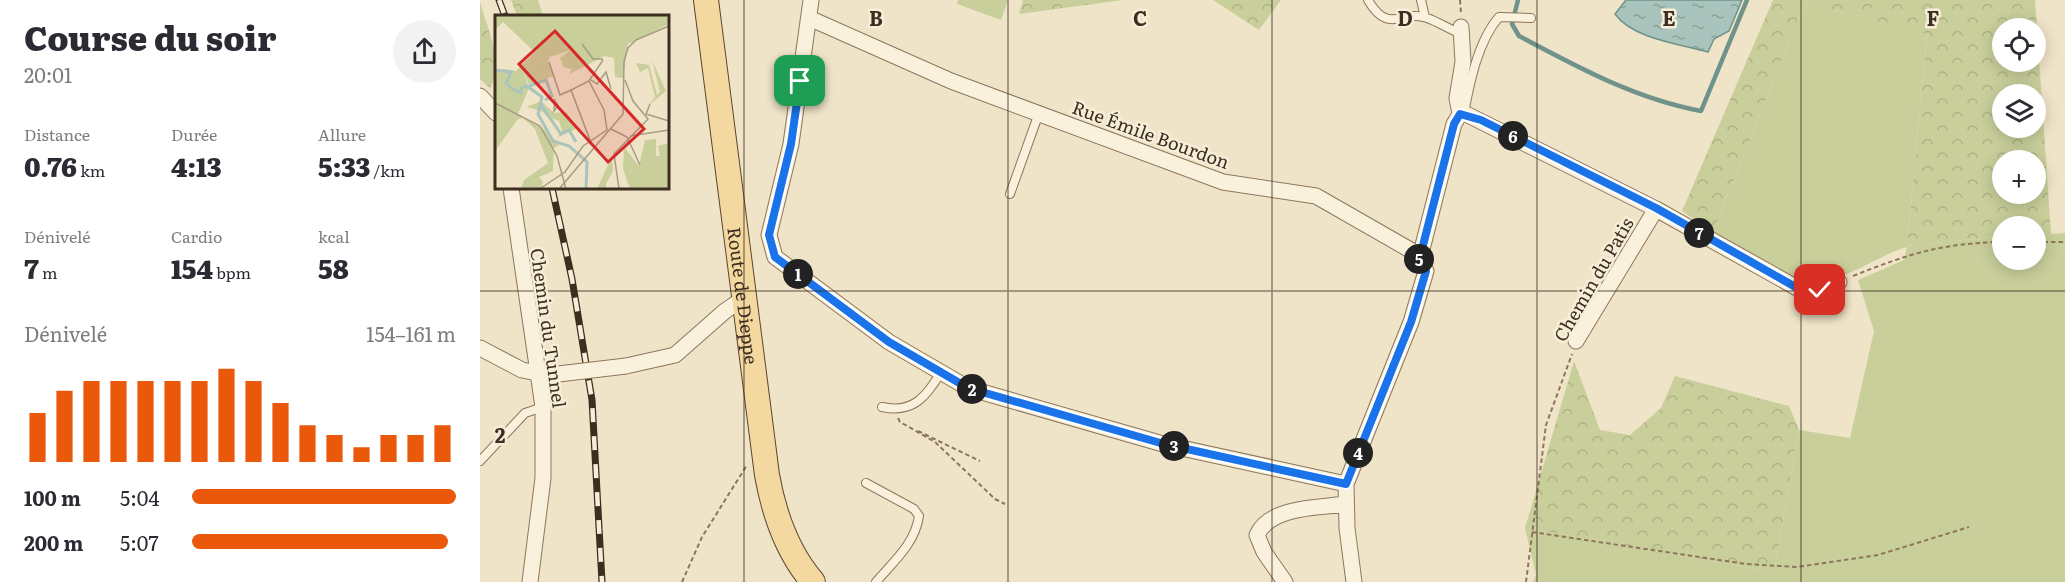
<!DOCTYPE html>
<html lang="fr">
<meta charset="utf-8">
<style>
body{margin:0;font-family:Literata,serif;background:#f2f2f3;color:#2b2b33;height:100vh;display:flex;flex-direction:column;font-size:22px;white-space:nowrap}
*{box-sizing:border-box;margin:0}
p{font-size:20px;color:#7c7c81}
.icon{flex:none;width:33px;height:33px;fill:none;stroke:currentColor;stroke-width:2;stroke-linecap:round;stroke-linejoin:round}
.map{position:relative;flex:1;overflow:hidden}
.side{display:flex;flex-direction:column;background:#fff;width:480px}
.side>*{flex:none}
.controls{position:absolute;left:1512px;top:18px;display:grid;gap:12px}
.controls a{display:grid;place-items:center;width:54px;height:54px;border-radius:50%;background:#fff;box-shadow:0 3px 15px #0003;font-size:30px}
.pin{position:absolute;display:grid;place-items:center;width:51px;height:51px;color:#fff;margin:-26px;border-radius:12px;box-shadow:0 3px 9px #0006}
.km{position:absolute;width:30px;height:30px;margin:-15px;border-radius:50%;background:#222;color:#fff;font-size:16px;line-height:30px;text-align:center}
.round{display:grid;place-items:center;flex:none;width:63px;height:63px;border-radius:32px;background:#f2f2f3}
.overview{display:flex;align-items:center;justify-content:space-between;height:102px;padding:0 24px}
h1{font-size:33px;font-weight:800;line-height:45px}
.metrics{display:grid;grid-template-columns:repeat(3,1fr);gap:9px;height:102px;padding:6px 24px}
.metrics div{display:grid;align-content:center}
.metrics b{font-size:26px;font-weight:800}
.metrics small{font-size:16px;font-weight:400}
.metrics p{font-size:16px}
.chart{height:168px;padding:12px 24px}
.chart p{display:flex;justify-content:space-between}
.chart svg{width:100%;height:108px;margin-top:6px;stroke:#ea580c;stroke-width:6}
ul{padding:0 24px;list-style:none;font-size:20px}
li{display:grid;grid-template-columns:96px 72px 1fr;align-items:center;height:45px}
li i{height:15px;border-radius:8px;background:#ea580c}
main{display:flex;flex:1;min-height:0}
.map>svg:first-child{display:block}
.green{fill:#c9cf9b}
.forest{fill:url(#forest-crowns);fill-rule:evenodd}
.water{fill:url(#water-ripples);stroke:#6f938a;stroke-width:1.5}
.lines{fill:none;stroke-linecap:round;stroke-linejoin:round}
.stream{stroke:#6f938a;stroke-width:4.5}
.service-casing{stroke:#8d765c;stroke-width:10}
.minor-casing{stroke:#8d765c;stroke-width:17}
.primary-casing{stroke:#5b4430;stroke-width:26}
.path{stroke:#8d765c;stroke-width:2;stroke-dasharray:4.5 3;stroke-linecap:butt}
.service{stroke:#faf1dc;stroke-width:8}
.minor{stroke:#faf1dc;stroke-width:15}
.primary{stroke:#f3d9a0;stroke-width:24}
.rail-casing{stroke:#3d2e20;stroke-width:7}
.rail{stroke:#f7eed8;stroke-width:4.5;stroke-dasharray:14;stroke-linecap:butt}
.minor-bridge-casing{stroke:#8d765c;stroke-width:17;stroke-linecap:butt}
.minor-bridge{stroke:#faf1dc;stroke-width:15}
.route-casing{stroke:#fff;stroke-width:12}
.route{stroke:#1a73e8;stroke-width:8}
.grid{fill:none;stroke:#3d2e20;stroke-width:1.5;stroke-opacity:0.55}
.labels{text-anchor:middle;dominant-baseline:central;stroke-width:5;stroke-linejoin:round;paint-order:stroke}
.street-label{font-size:18px;fill:#3d2e20;stroke:#f7eed8}
.inset-river{fill:none;stroke:#a9c4bc;stroke-width:3}
.inset-road{fill:none;stroke:#a89b85;stroke-width:1.5}
.view{fill:#d62828;fill-opacity:0.15;stroke:#d62828;stroke-width:3}
.inset-edge{fill:none;stroke:#3d2e20;stroke-width:3}
.grid-label{font-size:20px;text-anchor:middle;font-weight:bold;fill:#3d2e20;stroke:#f7eed8;stroke-width:5;stroke-linejoin:round;paint-order:stroke}
</style>
<main>
<section class="side">
<div class="overview"><div><h1>Course du soir</h1><p>20:01</p></div><a class="round"><svg class="icon" aria-label="share" viewBox="0 0 24 24"><path d="M12 15V3M7 8l5-5 5 5M5 13v7h14v-7"/></svg></a></div>
<div class="metrics">
<div><p>Distance</p><b>0.76<small> km</small></b></div>
<div><p>Durée</p><b>4:13</b></div>
<div><p>Allure</p><b>5:33<small> /km</small></b></div>
</div>
<div class="metrics">
<div><p>Dénivelé</p><b>7<small> m</small></b></div>
<div><p>Cardio</p><b>154<small> bpm</small></b></div>
<div><p>kcal</p><b>58</b></div>
</div>
<div class="chart"><p><span>Dénivelé</span>154–161 m</p>
<svg viewBox="0 0 160 44" preserveAspectRatio="none"><path d="M5 44V24M15 44V15M25 44V11M35 44V11M45 44V11M55 44V11M65 44V11M75 44V6M85 44V11M95 44V20M105 44V29M115 44V33M125 44V38M135 44V33M145 44V33M155 44V29"/></svg>
</div>
<ul>
<li><b>100 m</b>5:04<i style="width:100%"></i></li>
<li><b>200 m</b>5:07<i style="width:97%"></i></li>
</ul>
</section>
<div class="map">
<svg width="1585" height="582" viewBox="0 0 1585 582">
<defs>
<pattern id="forest-crowns" width="20" height="18" patternUnits="userSpaceOnUse" patternTransform="scale(1.5)"><rect width="20" height="18" fill="#c9cf9b"/><path d="M2 6a3 3 0 1 1 6 0M12 15a3 3 0 1 1 6 0" fill="none" stroke="#aeb285"/></pattern>
<pattern id="water-ripples" width="26" height="14" patternUnits="userSpaceOnUse" patternTransform="scale(1.5)"><rect width="26" height="14" fill="#a9c4bc"/><path d="M2 4q2-2 4 0t4 0M15 11q2-2 4 0t4 0" fill="none" stroke="#8ba098"/></pattern>
</defs>
<rect width="100%" height="100%" fill="#f0e4c8"/>
<path class="green" d="M478,0H528L521,20L477,4Z
M1325,2L1447,33L1427,246L1522,236V260H1556V235L1585,233V582H1053L1056,575L1045,528L1294,572L1319,430L1370,438L1394,331L1378,280L1424,260L1427,247C1402,254 1380,271 1355,278C1316,290 1267,251 1233,232Z"/>
<path class="forest" d="M31,0H58L63,16H37Z
M543,0H643L539,14Z
M733,0H801L779,30Z
M1293,0H1555L1571,234L1556,235V226H1522V236L1427,246L1447,34L1325,2L1233,232L1202,211ZM1556,28V62H1522V28ZM1522,94H1556V128H1522ZM1556,160V194H1522V160Z
M0,2C7,28 25,64 10,88L0,79Z
M1094,361L1120,430L1150,435L1181,408L1195,376L1309,406L1319,430L1294,572L1045,528Z"/>
<path class="water" d="M1146,0H1262L1249,31L1234,39L1228,52C1200,44 1153,39 1135,14Z"/>
<g class="lines">
<path class="stream" d="M1038,0L1032,24L1039,36C1097,67 1156,99 1221,111L1267,0"/>
<g class="service-casing">
<path id="service" d="M888,0C909,36 922,9 947,18C959,22 970,30 982,34
M941,0L945,17
M984,113C990,82 998,41 1019,17L1051,18
M530,194L559,113
M402,407C433,414 447,396 461,372
M0,461L45,413L63,407
M386,483L434,509L439,516C435,544 413,562 396,582"/>
</g>
<g class="minor-casing">
<path id="minor" d="M331,0L311,144L289,235L295,257L409,342L488,388L683,444L866,484
M329,18L471,81L743,182L836,196L932,251L946,271L931,322L866,484L867,528L874,582
M0,96L16,113
M980,114L977,98L983,62L981,27
M31,188L63,407V478L50,582
M939,261L974,124L980,114L984,113L1176,209L1319,289L1340,290L1359,282
M1096,341L1176,209
M0,348L42,370L67,375
M146,366L195,355L245,311L264,298
M805,582L784,552L777,535C790,506 839,508 866,504"/>
</g>
<g class="primary-casing">
<g id="primary">
<path id="s1" d="M226,0L287,475C294,514 307,552 333,582"/>
</g>
</g>
<path class="path" d="M980,0L981,13
M1556,242H1585
M1373,276C1428,254 1462,243 1522,242
M418,418L420,422L455,442L515,499L525,504
M438,431L500,461
M1052,532L1266,564L1317,567L1398,555L1489,527
M202,582L222,537L267,465
M1046,582L1066,425L1092,354"/>
<use href="#service" class="service"/>
<use href="#minor" class="minor"/>
<use href="#primary" class="primary"/>
<g class="rail-casing">
<path id="rail" d="M19,0L25,16
M72,188L92,279L112,400L122,582"/>
</g>
<use href="#rail" class="rail"/>
<g class="minor-bridge-casing">
<path id="minor-bridge" d="M70,375L146,366"/>
</g>
<use href="#minor-bridge" class="minor-bridge"/>
</g>
<g class="lines">
<g class="route-casing">
<path id="route" d="M320,81L311,144L289,235L295,257L409,342L488,388L684,444L866,484L931,322L946,271L939,261L974,124L980,114L1001,120L1176,208L1319,289L1340,290"/>
</g>
<use href="#route" class="route"/>
</g>
<path class="grid" d="M264,0V582M528,0V582M792,0V582M1057,0V582M1321,0V582M0,291H1585"/>
<g class="labels">
<g class="street-label">
<text transform="translate(671 134) rotate(20)">Rue Émile Bourdon</text>
<text transform="translate(1113 279) rotate(-60)">Chemin du Patis</text>
<text stroke="none"><textPath href="#s1" startOffset="298">Route de Dieppe</textPath></text>
<text transform="translate(69 328) rotate(82)">Chemin du Tunnel</text>
</g>
</g>
<g transform="translate(15 15)">
<rect width="174" height="174" fill="#f0e4c8"/>
<path d="M0,0H174V9L133,29L128,63L120,62L119,43L109,41L87,53L76,35L55,42L53,47L58,58L39,65L34,56L48,45L8,7L0,15ZM157,45L171,76L154,90L160,82L153,53L145,57L141,48L154,50L162,80L165,77ZM9,54L28,57L34,73L23,99L28,103L23,104L0,136V56ZM161,124V141H165L163,131L174,128V174H135L128,154L129,132L144,151L150,125Z" fill="#c9cf9b"/>
<path d="M76,35L87,53L74,59L77,54L69,52L65,43ZM40,37L48,45L34,56L39,65L58,58L59,61L34,69L28,57H20ZM46,86L59,98L71,97L83,113L63,122L67,115L64,106L57,103L59,110L48,97L32,92ZM28,103L49,114L64,130L59,133L58,156L44,162L48,167L45,174H26L29,165L53,148L40,114ZM117,141L118,156L111,169V174H117H102Z" fill="#c9cf9b"/>
<path class="inset-river" d="M0,55L16,57L11,68L19,75L26,78V73L32,71L47,82L43,99L58,126L74,131L92,147L91,174M34,71L51,65L57,81L50,85M46,90L66,119L74,115L81,127"/>
<path class="inset-road" d="M87,29L98,44H108M54,47L65,80L76,75M96,65L102,69L111,57L116,74M60,84L59,96L63,91L61,87M0,88L45,111L62,141L71,174M155,89L151,99L174,106M116,114L132,122L145,150M135,121L174,115M95,125L76,75L94,66L108,45M46,173L70,157L88,131L112,115L109,95L94,66M64,174L128,99L129,46L133,33L141,25L174,11M124,174L119,139L153,104L138,86L130,65"/>
<path class="view" d="M60,16L149,114L113,147L24,49Z"/>
<rect width="174" height="174" class="inset-edge"/>
</g>
<g class="grid-label">
<text x="396" y="26">B</text>
<text x="660" y="26">C</text>
<text x="925" y="26">D</text>
<text x="1189" y="26">E</text>
<text x="1453" y="26">F</text>
<text x="20" y="443">2</text>
</g>
</svg>
<div class="controls">
<a><svg class="icon" aria-label="locate" viewBox="0 0 24 24"><circle cx="12" cy="12" r="6"/><path d="M12 2v4M12 18v4M2 12h4M18 12h4"/></svg></a>
<a><svg class="icon" aria-label="layers" viewBox="0 0 24 24"><path d="M12 4l9 5-9 5-9-5zM3 14l9 5 9-5"/></svg></a>
<a>+</a>
<a>−</a>
</div>
<div class="pin" style="left:320px;top:81px;background:#1e9e55"><svg class="icon" aria-label="arrive" viewBox="0 0 24 24"><path d="M6 21V4h12l-3 4 3 4H6"/></svg></div>
<div class="pin" style="left:1340px;top:290px;background:#d93025"><svg class="icon" aria-label="check" viewBox="0 0 24 24"><path d="M5 12l5 5 9-10"/></svg></div>
<b class="km" style="left:318px;top:274px">1</b>
<b class="km" style="left:492px;top:389px">2</b>
<b class="km" style="left:694px;top:446px">3</b>
<b class="km" style="left:878px;top:453px">4</b>
<b class="km" style="left:939px;top:259px">5</b>
<b class="km" style="left:1033px;top:136px">6</b>
<b class="km" style="left:1219px;top:233px">7</b>
</div>
</main>
